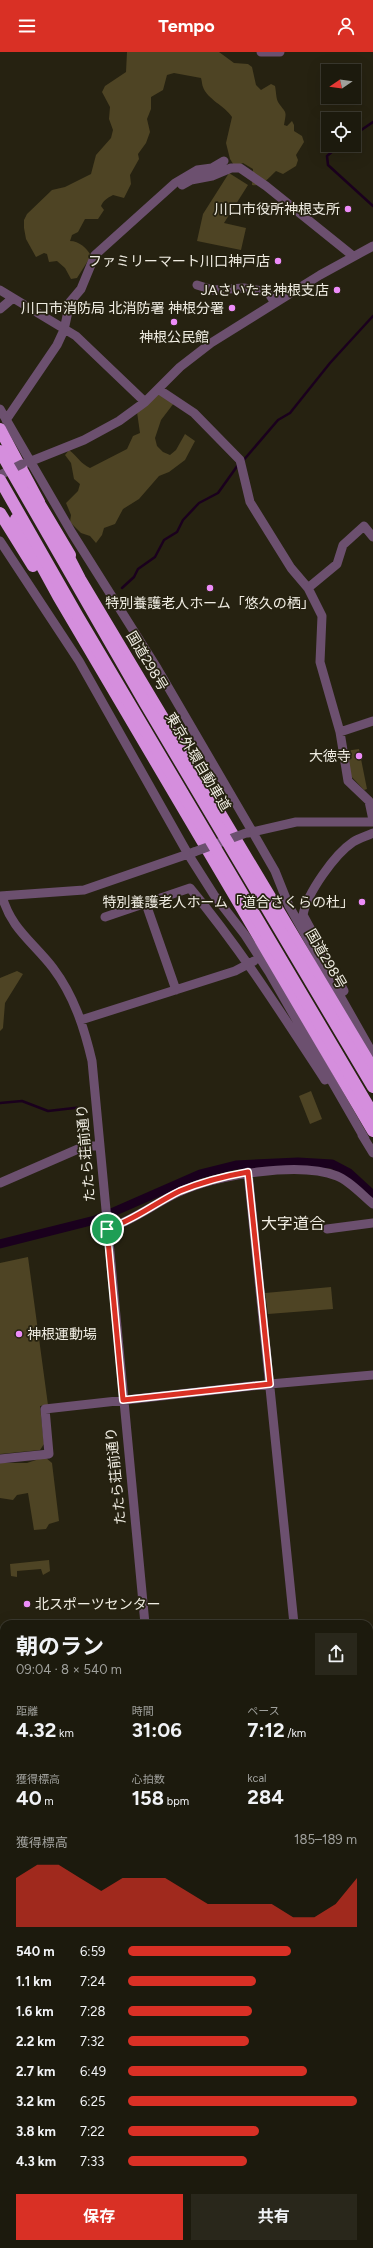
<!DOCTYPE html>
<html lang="ja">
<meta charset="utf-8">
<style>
body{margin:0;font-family:Figtree,"Noto Sans JP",sans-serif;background:#29271b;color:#f1f3f6;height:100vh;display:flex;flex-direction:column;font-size:15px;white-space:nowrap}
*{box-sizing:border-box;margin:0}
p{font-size:13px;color:#a0a19d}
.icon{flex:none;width:22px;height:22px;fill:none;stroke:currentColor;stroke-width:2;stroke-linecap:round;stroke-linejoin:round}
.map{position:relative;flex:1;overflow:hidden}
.drawer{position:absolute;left:0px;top:1568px;width:373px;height:628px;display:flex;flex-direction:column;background:#1c1a0d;border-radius:12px 12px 0 0;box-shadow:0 4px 16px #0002,0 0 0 1px #3a382e}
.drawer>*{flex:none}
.needle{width:26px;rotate:257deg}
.tools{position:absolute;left:321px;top:12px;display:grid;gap:8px}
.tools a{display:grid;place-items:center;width:40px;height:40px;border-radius:0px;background:#1c1a0d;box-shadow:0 4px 16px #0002,0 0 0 1px #3a382e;font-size:20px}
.pin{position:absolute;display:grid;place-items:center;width:34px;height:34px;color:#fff;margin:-17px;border:2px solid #fff;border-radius:50%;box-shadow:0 1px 4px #0007}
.round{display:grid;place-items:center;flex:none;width:42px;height:42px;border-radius:0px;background:#29271b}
.summary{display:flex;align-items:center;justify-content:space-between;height:68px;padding:0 16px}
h1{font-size:22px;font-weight:700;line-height:30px}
.stats{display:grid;grid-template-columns:repeat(3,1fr);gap:6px;height:68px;padding:4px 16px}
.stats div{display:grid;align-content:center}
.stats b{font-size:20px;font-weight:700}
.stats small{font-size:11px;font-weight:400}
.stats p{font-size:11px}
.chart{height:112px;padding:8px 16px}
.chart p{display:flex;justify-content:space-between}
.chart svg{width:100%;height:72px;margin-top:4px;fill:#d93025;opacity:.7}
.cta{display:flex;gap:8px;margin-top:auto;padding:8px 16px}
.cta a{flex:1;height:46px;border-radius:0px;background:#d93025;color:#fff;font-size:16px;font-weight:700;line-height:46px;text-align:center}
.cta a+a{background:#29271b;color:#f1f3f6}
ul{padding:0 16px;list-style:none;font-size:13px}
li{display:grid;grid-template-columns:64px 48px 1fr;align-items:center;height:30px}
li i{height:10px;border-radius:5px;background:#d93025}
header{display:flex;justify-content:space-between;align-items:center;height:52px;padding:0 16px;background:#d93025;color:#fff;font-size:18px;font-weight:700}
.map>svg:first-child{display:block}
.built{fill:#312a13}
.green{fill:#4e4424}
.water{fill:#1a001d}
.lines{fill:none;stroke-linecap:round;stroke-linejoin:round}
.stream{stroke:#1a001d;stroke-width:2.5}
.canal{stroke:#1a001d;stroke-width:9}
.minor{stroke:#6c506f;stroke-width:9}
.highway{stroke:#d58edd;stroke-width:12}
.minor-bridge{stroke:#6c506f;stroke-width:9}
.highway-bridge{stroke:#d58edd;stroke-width:12}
.route-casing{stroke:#fff;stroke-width:8}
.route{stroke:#d93025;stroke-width:5}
.poi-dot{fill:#ed8cf9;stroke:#262211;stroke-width:1.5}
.labels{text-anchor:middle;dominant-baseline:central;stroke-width:3.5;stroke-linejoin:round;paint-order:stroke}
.poi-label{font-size:14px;fill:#f0ede3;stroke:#262211;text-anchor:end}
.street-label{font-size:14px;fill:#f0ede3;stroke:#262211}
.quarter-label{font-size:16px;fill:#f0ede3;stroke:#262211}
</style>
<header><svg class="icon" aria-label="menu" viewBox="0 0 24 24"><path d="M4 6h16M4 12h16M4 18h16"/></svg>Tempo<svg class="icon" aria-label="person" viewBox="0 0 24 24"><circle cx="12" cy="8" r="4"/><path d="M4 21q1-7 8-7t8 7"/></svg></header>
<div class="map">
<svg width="373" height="2196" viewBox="0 0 373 2196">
<rect width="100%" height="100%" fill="#262211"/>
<path class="built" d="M0,1813H4V2013L0,2012Z"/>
<path class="green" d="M127,0H219L234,11L248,12L252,15L256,33L261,38L271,32L275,34C276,38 276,46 278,50C286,62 287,57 284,73L287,74L292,69L294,73V79L302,84L304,90L296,103L298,108L296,114L283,122L276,119C268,126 263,135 252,133L253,117L243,111L235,115L230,107L226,91L232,65C225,54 207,47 203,35C202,33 202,29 201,26L174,21L167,23L163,38L151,45V57L147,67L150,80L146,91L138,102L139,107L130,123L131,132L124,146L113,143C107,146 103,149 101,154L104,158L98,167H85L78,180L72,183L70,189C79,189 87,196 91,204L77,226L71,227L65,216L57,209L49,210L47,202L44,201L36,205L26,187L24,176V168L27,162L52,138L65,135L91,122L96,103L111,86L113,78L109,67L110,55L102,40L105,34L126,20Z
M229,121L248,133L224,171L246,176L241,198L197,189L203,162Z
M158,340L174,351L161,368L155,386L157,394L163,400L170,403L176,398L185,382L195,389L185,408L169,420L159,424L139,447L123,457L115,472L104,476L102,483L96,491L90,484L81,481L70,470L71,463L66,451L78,439L80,432L74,427L71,411L65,403L69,398C77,404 81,412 90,416L127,397L133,384L140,381L137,360Z
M359,697L367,737L364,738L349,722L345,699Z
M17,919L23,922L5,951L3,976L0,979V926Z
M311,1039L322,1067L310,1072L299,1044Z
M28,1205L48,1353L40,1354L44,1392L40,1398L0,1402V1211Z
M331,1235L333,1257L268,1262L265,1241Z
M45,1405L52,1411L59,1469L49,1472L46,1477L34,1478L28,1441L17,1443L13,1448L0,1446V1411H27Z
M49,1508L50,1519L43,1523L41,1517L17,1519V1525L11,1524L10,1512Z
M0,2132L4,2133V2192H48L44,2196L0,2194Z"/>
<path class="water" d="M0,2048L4,2049V2084L0,2083Z
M369,2128L373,2129V2162L369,2160Z"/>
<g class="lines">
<path class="stream" d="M354,83L373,70
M340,93L327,104L328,113L373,154
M242,410L278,368L290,361L330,311L373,264
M122,536L134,525L138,517L155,505L164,488L177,480L183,468L199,451L218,441L238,413
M0,1051L22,1049L48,1059L83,1055"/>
<path class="canal" d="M0,1192L95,1168L200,1122L236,1113L298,1110L332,1112L349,1121L373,1143"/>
<path class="minor" d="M261,0H280
M182,133L191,128L212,124L231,116H240L266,134L353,204
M197,233L213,238L244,236L268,240L275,251
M0,238L76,284L145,350
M0,257L13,246
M158,337L194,361L240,408L250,450L291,516L308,536L322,564L320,610L340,680L348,729L369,749L373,768
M0,357L72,481L157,616L252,779L275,819L289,854L373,1002
M6,368L57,293L64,278L70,250L81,237L95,203L175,131L197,118L212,116L224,109
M24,412L84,388L119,369L145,350L180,315L211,291L320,223L373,194
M0,489L79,609L188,802L214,843L245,883L269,920L365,1087
M308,536L337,512L343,493L364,474L373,485
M340,680L373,669
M248,781L296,770H373
M0,844L84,838L194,800
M2,844C11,877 33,890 53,916C74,944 84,975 92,1009L145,1572
M146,852L176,938
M105,865L190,836C240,896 282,962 325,1028
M344,939L303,863C307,841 335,802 353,790C359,786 367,784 373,781
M81,968L235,919L254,909
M362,1083L373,1101
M248,1120L294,1572
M0,1131L85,1094H100
M107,1177C133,1169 155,1151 179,1140C216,1123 299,1109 337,1124C350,1129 362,1143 373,1152
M327,1177L373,1171
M0,1407L49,1402L45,1357L270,1332L373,1323
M369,1583H373
M3,1620L4,1629
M369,1807H373
M369,1913L373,1912
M0,2018L4,2019
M369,2093L373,2094
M0,2129L4,2130
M51,2192V2196
M197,2192L198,2196
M208,2192V2196
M218,2192V2196
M327,2192L340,2196
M134,2196V2192
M314,2196L315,2192"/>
<path class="highway" d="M0,377L39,450
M0,461L33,514
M16,467L58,544L373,1079
M63,494L80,527L373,1017"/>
<path class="minor-bridge" d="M0,423L22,412
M194,800L246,781"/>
<path class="highway-bridge" d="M0,399L145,651L373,1035
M0,428L77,563L373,1062
M33,441L70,503"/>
</g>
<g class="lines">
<g class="route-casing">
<path id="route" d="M248,1120L270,1332L123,1348L107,1177C133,1169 155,1151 180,1139C202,1130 225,1124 248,1120Z"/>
</g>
<use href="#route" class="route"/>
</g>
<g class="poi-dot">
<circle cx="348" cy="157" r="4"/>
<circle cx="278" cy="209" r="4"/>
<circle cx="337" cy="238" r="4"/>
<circle cx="232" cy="256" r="4"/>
<circle cx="174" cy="270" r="4"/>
<circle cx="210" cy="536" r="4"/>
<circle cx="359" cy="704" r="4"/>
<circle cx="362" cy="850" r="4"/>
<circle cx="19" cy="1282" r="4"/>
<circle cx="27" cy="1552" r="4"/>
</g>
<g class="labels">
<g class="poi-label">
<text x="340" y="157">川口市役所神根支所</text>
<text x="270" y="209">ファミリーマート川口神戸店</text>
<text x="329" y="238">JAさいたま神根支店</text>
<text x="224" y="256">川口市消防局 北消防署 神根分署</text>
<text x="174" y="285" text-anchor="middle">神根公民館</text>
<text x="210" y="551" text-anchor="middle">特別養護老人ホーム「悠久の栖」</text>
<text x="351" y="704">大徳寺</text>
<text x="354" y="850">特別養護老人ホーム「道合さくらの杜」</text>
<text x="27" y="1282" text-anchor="start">神根運動場</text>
<text x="35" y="1552" text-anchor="start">北スポーツセンター</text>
</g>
<g class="street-label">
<text transform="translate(147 609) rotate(59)">国道298号</text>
<text transform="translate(198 710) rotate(59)">東京外環自動車道</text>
<text transform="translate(326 907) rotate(60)">国道298号</text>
<text transform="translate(86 1101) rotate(-95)">たたら荘前通り</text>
<text transform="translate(116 1424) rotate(-96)">たたら荘前通り</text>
</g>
<g class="quarter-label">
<text x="293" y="1171">大字道合</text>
</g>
</g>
</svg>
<div class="tools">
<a><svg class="needle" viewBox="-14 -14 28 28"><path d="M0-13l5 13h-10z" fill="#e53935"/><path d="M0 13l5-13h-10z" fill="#a0a19d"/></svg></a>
<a><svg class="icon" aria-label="locate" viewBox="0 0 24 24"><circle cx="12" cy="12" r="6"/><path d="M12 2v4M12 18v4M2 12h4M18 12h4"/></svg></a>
</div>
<div class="pin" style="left:107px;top:1177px;background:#1e9e55"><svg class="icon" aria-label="arrive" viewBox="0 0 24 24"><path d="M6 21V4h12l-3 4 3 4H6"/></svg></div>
<section class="drawer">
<div class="summary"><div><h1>朝のラン</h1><p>09:04 · 8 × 540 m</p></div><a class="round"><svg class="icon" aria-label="share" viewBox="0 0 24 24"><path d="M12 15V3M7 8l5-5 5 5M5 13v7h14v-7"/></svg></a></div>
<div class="stats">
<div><p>距離</p><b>4.32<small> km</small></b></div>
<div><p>時間</p><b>31:06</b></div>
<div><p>ペース</p><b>7:12<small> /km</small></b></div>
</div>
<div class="stats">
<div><p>獲得標高</p><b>40<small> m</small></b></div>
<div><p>心拍数</p><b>158<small> bpm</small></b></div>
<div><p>kcal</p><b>284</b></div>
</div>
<div class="chart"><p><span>獲得標高</span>185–189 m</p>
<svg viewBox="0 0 160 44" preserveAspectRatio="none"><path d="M0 44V14L10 6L20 6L30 14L40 22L50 14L60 14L70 14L80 22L90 30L100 30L110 30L120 30L130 38L140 38L150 30L160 14V44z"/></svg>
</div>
<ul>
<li><b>540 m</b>6:59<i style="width:71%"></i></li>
<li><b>1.1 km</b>7:24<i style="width:56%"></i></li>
<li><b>1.6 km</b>7:28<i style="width:54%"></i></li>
<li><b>2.2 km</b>7:32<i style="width:53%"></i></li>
<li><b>2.7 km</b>6:49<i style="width:78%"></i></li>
<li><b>3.2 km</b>6:25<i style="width:100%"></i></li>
<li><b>3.8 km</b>7:22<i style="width:57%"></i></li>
<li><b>4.3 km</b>7:33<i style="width:52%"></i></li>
</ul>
<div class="cta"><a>保存</a><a>共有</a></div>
</section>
</div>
